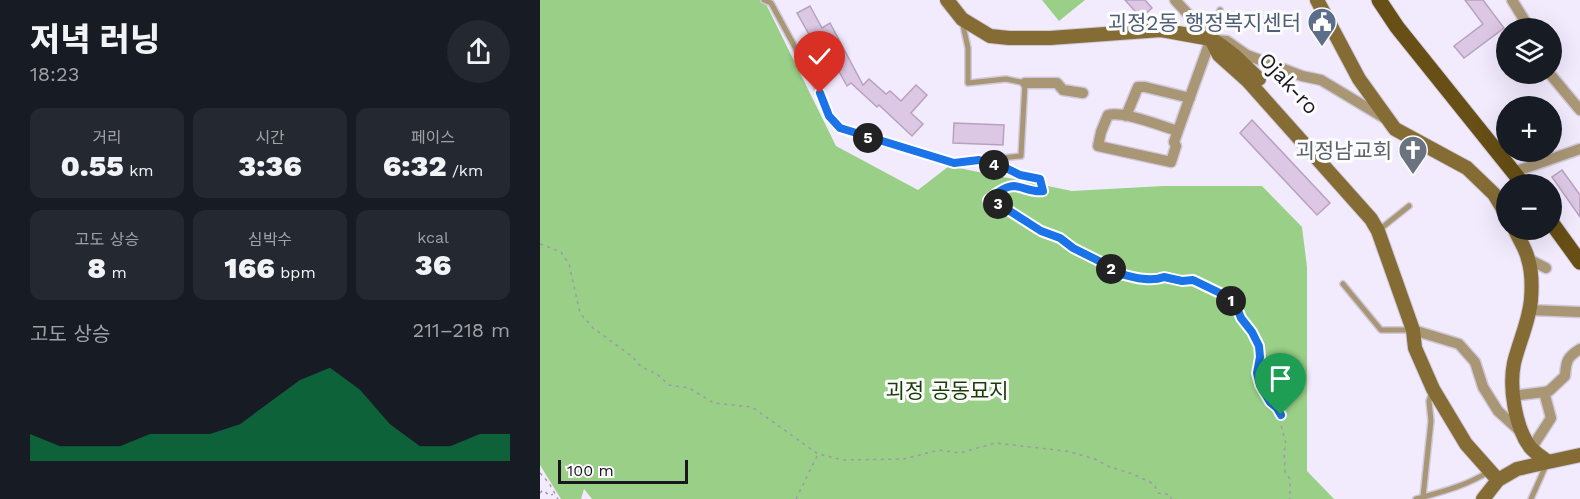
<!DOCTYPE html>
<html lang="ko">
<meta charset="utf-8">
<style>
body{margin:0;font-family:"Work Sans","Noto Sans KR",sans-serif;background:#242831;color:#f1f3f6;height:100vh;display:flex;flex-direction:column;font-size:22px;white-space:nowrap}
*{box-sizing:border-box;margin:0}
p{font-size:20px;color:#9ea1a6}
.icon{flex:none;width:33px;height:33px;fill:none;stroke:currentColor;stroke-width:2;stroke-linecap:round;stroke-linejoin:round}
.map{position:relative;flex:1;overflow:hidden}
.panel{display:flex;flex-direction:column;background:#171b24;width:540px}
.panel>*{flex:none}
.fabs{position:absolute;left:956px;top:18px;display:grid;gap:12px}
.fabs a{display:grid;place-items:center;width:66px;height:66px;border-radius:50%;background:#171b24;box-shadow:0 6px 24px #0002;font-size:30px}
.scale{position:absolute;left:18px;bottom:15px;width:130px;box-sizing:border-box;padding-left:6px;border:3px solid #1a1621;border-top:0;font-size:16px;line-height:21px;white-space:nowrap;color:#1a1621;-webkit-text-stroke:4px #fcfcfc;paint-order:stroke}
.pin{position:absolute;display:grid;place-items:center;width:51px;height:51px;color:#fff;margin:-62px -26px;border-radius:50% 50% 50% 0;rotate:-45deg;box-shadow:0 0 6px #0007}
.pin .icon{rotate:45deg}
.km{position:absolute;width:30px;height:30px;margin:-15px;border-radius:50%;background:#222;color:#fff;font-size:16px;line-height:30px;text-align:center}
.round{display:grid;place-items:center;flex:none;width:63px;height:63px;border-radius:32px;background:#242831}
.overview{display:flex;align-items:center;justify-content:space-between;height:102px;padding:0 30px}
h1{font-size:33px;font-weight:800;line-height:45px}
.metrics{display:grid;grid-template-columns:repeat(3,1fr);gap:9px;height:102px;padding:6px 30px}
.metrics div{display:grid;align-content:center;border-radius:12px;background:#242831;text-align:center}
.metrics b{font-size:30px;font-weight:800}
.metrics small{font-size:16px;font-weight:400}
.metrics p{font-size:16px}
.chart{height:168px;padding:12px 30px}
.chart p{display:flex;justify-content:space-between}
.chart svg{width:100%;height:108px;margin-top:6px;fill:#0b8043;opacity:.7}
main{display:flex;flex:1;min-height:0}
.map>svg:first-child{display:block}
.green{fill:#99cf86}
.building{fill:#dcc7e4;stroke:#b6a2be;stroke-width:1.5}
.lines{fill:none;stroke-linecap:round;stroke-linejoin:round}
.lane-casing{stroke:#cfc9db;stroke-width:8}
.street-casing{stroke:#cfc9db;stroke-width:13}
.secondary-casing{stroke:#cfc9db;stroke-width:16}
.primary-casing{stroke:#cfc9db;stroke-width:17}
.path{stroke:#9f99a9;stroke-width:1.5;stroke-dasharray:3 4.5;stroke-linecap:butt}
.lane{stroke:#a89674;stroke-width:5}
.street{stroke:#a89674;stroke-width:10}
.secondary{stroke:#856c35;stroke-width:14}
.primary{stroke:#674f15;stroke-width:15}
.route-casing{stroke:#fff;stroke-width:12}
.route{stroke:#1a73e8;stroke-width:8}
.labels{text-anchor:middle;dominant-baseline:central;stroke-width:6;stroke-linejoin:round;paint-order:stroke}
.service-label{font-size:21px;fill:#4e5e75;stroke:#fcfcfc;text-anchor:end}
.street-label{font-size:21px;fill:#1a1621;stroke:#fcfcfc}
.worship-label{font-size:21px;fill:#5b616d;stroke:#fcfcfc;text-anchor:end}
.park-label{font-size:21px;fill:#183c07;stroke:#fcfcfc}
</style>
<main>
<section class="panel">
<div class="overview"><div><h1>저녁 러닝</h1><p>18:23</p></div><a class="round"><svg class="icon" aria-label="share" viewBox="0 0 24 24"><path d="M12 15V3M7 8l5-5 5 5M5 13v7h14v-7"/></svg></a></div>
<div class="metrics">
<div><p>거리</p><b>0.55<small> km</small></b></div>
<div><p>시간</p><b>3:36</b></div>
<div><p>페이스</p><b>6:32<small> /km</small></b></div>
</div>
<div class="metrics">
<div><p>고도 상승</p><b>8<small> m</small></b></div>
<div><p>심박수</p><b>166<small> bpm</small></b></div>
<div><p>kcal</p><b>36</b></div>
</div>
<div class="chart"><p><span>고도 상승</span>211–218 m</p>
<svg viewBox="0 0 160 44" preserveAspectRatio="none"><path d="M0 44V33L10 38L20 38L30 38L40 33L50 33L60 33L70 29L80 20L90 11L100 6L110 15L120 29L130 38L140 38L150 33L160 33V44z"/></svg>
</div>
</section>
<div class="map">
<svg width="1040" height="499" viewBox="0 0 1040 499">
<rect width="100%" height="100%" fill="#f2ebfe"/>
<path class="green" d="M0,0H224L296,146L378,190L409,166L532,191L623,186H722L762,227L767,267V471L794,499H52L44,489L41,499H21L0,465Z
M502,0H545L519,21Z"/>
<path class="building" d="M585,0H605L612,8L601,18Z
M925,0H943L964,28L924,58L914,46L943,24Z
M270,6L282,28L290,23L323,85L329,79L346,94L350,91L361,101L376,85L387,95L371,113L383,124L372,136L339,105L337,107L311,83L307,86L277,32L270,36L257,13Z
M712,120L790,203L777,215L700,133Z
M414,123L464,125L463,145L413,143Z
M1022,170L1040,195V217L1012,177Z"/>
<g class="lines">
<g class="lane-casing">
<path id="lane" d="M224,0L231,3L280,93L289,115L300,128L414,163L481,156L485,83L466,79L428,83V48L422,21
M671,38L680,10
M839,230L869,206
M803,284L841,330H872
M883,497L891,421L889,401L892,392
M876,499C901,492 926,486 948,472
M991,499L1007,463"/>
</g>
<g class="street-casing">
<path id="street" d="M635,0L671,39
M972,0L985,21L987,28
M674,40L687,41L707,55L762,76L781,80L846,119
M1010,74L1040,110
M485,83H517L523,90L543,93
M586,116L598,87H605L650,98
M638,131C621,126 584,111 568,115L561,132L558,146L631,162L636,146L634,142C646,108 658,74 671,39
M974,172L1040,149
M988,259L1006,268
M989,310L1040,312
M873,330L919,344L935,362L943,387L958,411L981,432
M972,396L1004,392
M991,449L1011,418L1004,392L1009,391L1025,376C1026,361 1027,357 1040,349"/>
</g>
<g class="secondary-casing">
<path id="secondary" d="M407,0L422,19L450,36L469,38H510L621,30L671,39L682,46L695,56L719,79
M777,0L819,79L855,129L927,168L954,194L966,214
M671,39L679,55L708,81L831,219L838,231L873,330L875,348L893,389L926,444L958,480
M1008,462L1040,455
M943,499L958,480L977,469L1008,462C1002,457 995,453 990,447C975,427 969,387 974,363C979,342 989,322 991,300C992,287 992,271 988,259C986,249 979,239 975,230"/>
</g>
<g class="primary-casing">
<path id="primary" d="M839,0L857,27L983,184
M1011,222L1040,262"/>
</g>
<path class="path" d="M460,166L480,175L500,179L503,191C493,193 484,187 474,186C464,186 455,194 449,200L457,203L501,231L520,238L533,248L569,266L573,272C588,276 609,284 624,277L642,281L653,280L682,294L697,308L701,318L717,339L720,357L717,378L720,385L730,402L737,408L741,415V425L746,444L744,451L745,472L750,479V499
M0,244L21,252L29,264L40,313L53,328L93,357L101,367L117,374L129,385L149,388L174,403L212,407L278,454L303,460L364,459L399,450L420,453L455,443L526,451L555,459L570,467L593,474L614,484L618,493L631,495V499
M0,473L9,483L18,499
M0,493L3,490L10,496L13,494
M256,499L278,454"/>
<use href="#lane" class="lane"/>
<use href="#street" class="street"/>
<use href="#secondary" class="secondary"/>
<use href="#primary" class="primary"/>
</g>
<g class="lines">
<g class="route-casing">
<path id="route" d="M280,93L289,116L300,128L414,163L439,160L466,168L480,175L500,179L503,191C493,193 484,187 474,186C465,186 455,194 448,200L457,203L501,231L520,238L533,248L569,266L573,272C589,276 609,283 624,277L642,281L653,280L682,294L697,308L701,318L712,332L719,346L720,357L717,373L720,385L730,402L737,408L741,415"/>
</g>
<use href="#route" class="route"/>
</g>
<defs>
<g id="civic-pin" transform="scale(1.5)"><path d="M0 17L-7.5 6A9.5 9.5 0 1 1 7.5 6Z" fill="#5c6f8a" stroke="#fcfcfc"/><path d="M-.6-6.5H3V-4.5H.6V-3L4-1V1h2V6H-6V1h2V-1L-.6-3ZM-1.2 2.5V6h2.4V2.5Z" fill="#fff"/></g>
<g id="church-pin" transform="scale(1.5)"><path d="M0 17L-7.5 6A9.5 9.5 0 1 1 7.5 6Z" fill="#6b7280" stroke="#fcfcfc"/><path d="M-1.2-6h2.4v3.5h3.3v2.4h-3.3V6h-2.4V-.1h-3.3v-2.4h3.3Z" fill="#fff"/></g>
</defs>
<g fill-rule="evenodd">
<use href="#civic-pin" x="782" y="22"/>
<use href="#church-pin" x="873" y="150"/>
</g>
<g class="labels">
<g class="service-label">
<text x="761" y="22">괴정2동 행정복지센터</text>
</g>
<g class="street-label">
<text transform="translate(749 83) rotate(47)">Ojak-ro</text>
</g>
<g class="worship-label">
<text x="852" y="150">괴정남교회</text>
</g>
<g class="park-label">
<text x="407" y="390">괴정 공동묘지</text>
</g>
</g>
</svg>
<div class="fabs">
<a><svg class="icon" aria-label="layers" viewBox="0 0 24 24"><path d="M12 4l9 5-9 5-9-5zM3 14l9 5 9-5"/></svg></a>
<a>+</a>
<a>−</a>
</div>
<div class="scale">100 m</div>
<div class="pin" style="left:741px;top:415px;background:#1e9e55"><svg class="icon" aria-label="arrive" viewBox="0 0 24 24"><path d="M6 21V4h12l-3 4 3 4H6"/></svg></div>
<div class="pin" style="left:280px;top:93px;background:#d93025"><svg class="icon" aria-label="check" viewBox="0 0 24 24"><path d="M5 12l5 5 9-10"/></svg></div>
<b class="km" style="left:691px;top:301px">1</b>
<b class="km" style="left:571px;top:269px">2</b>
<b class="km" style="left:458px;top:204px">3</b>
<b class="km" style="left:454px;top:165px">4</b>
<b class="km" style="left:328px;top:138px">5</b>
</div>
</main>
